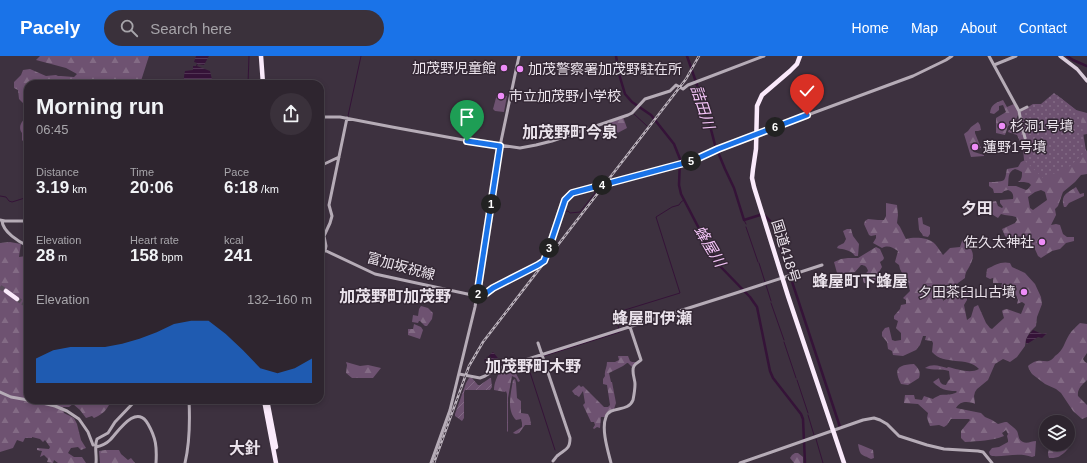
<!DOCTYPE html>
<meta charset="utf-8">
<style>
body{margin:0;font-family:Helvetica,"Noto Sans JP",sans-serif;background:#3a313b;color:#f1f3f6;height:100vh;display:flex;flex-direction:column;font-size:15px;white-space:nowrap}
*{box-sizing:border-box;margin:0}
p{font-size:13px;color:#a7a5aa}
.icon{flex:none;width:22px;height:22px;fill:none;stroke:currentColor;stroke-width:2;stroke-linecap:round;stroke-linejoin:round}
.map{position:relative;flex:1;overflow:hidden}
.sheet{position:absolute;left:24px;top:24px;width:300px;height:324px;display:flex;flex-direction:column;background:#2e252f;border-radius:12px;box-shadow:0 2px 6px #0003,0 0 0 1px #49424b}
.sheet>*{flex:none}
.buttons{position:absolute;left:1039px;top:359px;display:grid;gap:8px}
.buttons a{display:grid;place-items:center;width:36px;height:36px;border-radius:50%;background:#2e252f;box-shadow:0 2px 6px #0003,0 0 0 1px #49424b;font-size:20px}
.pin{position:absolute;display:grid;place-items:center;width:34px;height:34px;color:#fff;margin:-41px -17px;border-radius:50% 50% 50% 0;rotate:-45deg;box-shadow:0 0 4px #0007}
.pin .icon{rotate:45deg}
.km{position:absolute;width:20px;height:20px;margin:-10px;border-radius:50%;background:#222;color:#fff;font-size:11px;line-height:20px;text-align:center}
.round{display:grid;place-items:center;flex:none;width:42px;height:42px;border-radius:21px;background:#3a313b}
.overview{display:flex;align-items:center;justify-content:space-between;height:68px;padding:0 12px}
h1{font-size:22px;font-weight:700;line-height:30px}
.figures{display:grid;grid-template-columns:repeat(3,1fr);gap:6px;height:68px;padding:4px 12px}
.figures div{display:grid;align-content:center}
.figures b{font-size:17px;font-weight:700}
.figures small{font-size:11px;font-weight:400}
.figures p{font-size:11px}
.chart{height:112px;padding:8px 12px}
.chart p{display:flex;justify-content:space-between}
.chart svg{width:100%;height:72px;margin-top:4px;fill:#1a73e8;opacity:.7}
header{display:flex;align-items:center;gap:24px;box-sizing:border-box;height:56px;padding:0 20px;background:#1a73e8;color:#fff}
header strong{font-size:19px}
nav{display:flex;gap:22px;margin-inline-start:auto;font-size:14px}
.search{width:280px;height:36px;background:#3a313b;display:flex;align-items:center;gap:10px;box-sizing:border-box;padding:0 14px;border-radius:22px;color:#a7a5aa;font-size:15px}
.map>svg:first-child{display:block}
.grass{fill:#6e5271}
.forest{fill:url(#forest-firs);fill-rule:evenodd}
.park{fill:url(#park-dots)}
.garden{fill:url(#garden-furrows)}
.water{fill:url(#water-rules)}
.lines{fill:none;stroke-linecap:round;stroke-linejoin:round}
.stream{stroke:#351338;stroke-width:1}
.river{stroke:#351338;stroke-width:2.5}
.highway-tunnel{stroke:#574c59;stroke-width:4.5;stroke-dasharray:4.5 2;stroke-linecap:butt}
.secondary{stroke:#b6acb7;stroke-width:3}
.primary{stroke:#dacddb;stroke-width:3.5}
.highway{stroke:#faeafb;stroke-width:4.5}
.rail-casing{stroke:#bcb3bd;stroke-width:2.5}
.rail{stroke:#332734;stroke-width:1;stroke-dasharray:3;stroke-linecap:butt}
.route-casing{stroke:#fff;stroke-width:8}
.route{stroke:#1a73e8;stroke-width:5}
.poi-dot{fill:#ee8cf8;stroke:#332734;stroke-width:1.5}
.labels{text-anchor:middle;dominant-baseline:central;stroke-width:3;stroke-linejoin:round;paint-order:stroke}
.poi-label{font-size:14px;fill:#ebe3ec;stroke:#332734;text-anchor:start}
.street-label{font-size:14px;fill:#ebe3ec;stroke:#332734}
.water-label{font-size:15px;font-style:italic;fill:#f5c5f9;stroke:#332734}
.quarter-label{font-size:16px;font-weight:bold;fill:#ebe3ec;stroke:#332734}
</style>
<header>
<strong>Pacely</strong>
<div class="search"><svg class="icon" aria-label="search" viewBox="0 0 24 24"><circle cx="10" cy="10" r="6"/><path d="M15 15l6 6"/></svg>Search here</div>
<nav><a>Home</a><a>Map</a><a>About</a><a>Contact</a></nav>
</header>
<div class="map">
<svg width="1087" height="407" viewBox="0 0 1087 407">
<defs>
<pattern id="forest-firs" width="22" height="20" patternUnits="userSpaceOnUse"><rect width="22" height="20" fill="#6e5271"/><path d="M5 1l3.5 6h-7zM16 11l3.5 6h-7z" fill="#836b85"/></pattern>
<pattern id="park-dots" width="8" height="8" patternUnits="userSpaceOnUse"><rect width="8" height="8" fill="#6e5271"/><path d="M2 2h.1M6 6h.1" fill="none" stroke="#836b85" stroke-width="1.8" stroke-linecap="round"/></pattern>
<pattern id="garden-furrows" width="10" height="10" patternUnits="userSpaceOnUse"><rect width="10" height="10" fill="#6e5271"/><path d="M-1 1l2-2M0 10L10 0M9 11l2-2" fill="none" stroke="#836b85"/></pattern>
<pattern id="water-rules" width="6" height="5" patternUnits="userSpaceOnUse"><rect width="6" height="5" fill="#351338"/><path d="M0 2.5h6" fill="none" stroke="#523555"/></pattern>
</defs>
<rect width="100%" height="100%" fill="#3d313f"/>
<path class="grass" d="M497,38L507,40L504,56L495,55L493,53Z"/>
<path class="forest" d="M40,0H149L140,28H28V47L24,48L19,43L18,34L14,32V26L21,19L23,14L30,13L46,20L56,19L58,20H61L74,21L77,18L66,12L36,4Z
M1057,39L1076,54L1087,57V78L1082,79L1085,93L1087,95V118L1081,119L1075,126L1063,136L1058,150L1055,153L1056,159L1051,169L1056,168L1060,169L1063,178L1067,181H1074V185L1066,187L1060,193L1052,195L1041,202L1038,200L1034,191L1035,190L1030,187L1028,179L1024,182L1021,181L1019,182H1014L1011,185L1005,180L1002,173L1015,167L1017,164L1016,161C1011,159 1006,160 1001,158L998,162C991,158 987,155 985,147L996,145L998,150L1002,152L1003,151L1000,147V144L1013,143C1014,139 1012,135 1008,134L1004,135L1002,137H994L993,133L989,130V126C992,126 1001,126 1004,124C1006,122 1006,116 1007,113L1018,111L1021,106L1027,103ZM1015,113L1018,114L1022,116C1022,120 1022,124 1018,126H1024L1029,127L1031,129L1028,133L1026,134L1016,130H1008C1009,123 1007,116 1015,113ZM1041,134L1045,136L1047,144L1033,154L1030,152L1028,141L1035,136Z
M1003,44L1007,51L1014,48L1018,55V59L1015,65L1008,70L1005,79L996,77V62L1006,56L1003,49L999,50V54L994,58L990,57C991,48 996,47 1003,44Z
M28,59V91L22,84V77C17,70 23,64 28,59Z
M623,61L627,72L610,81L608,79L602,81L600,77L609,66Z
M978,66L980,69L981,74L978,75H975V77L981,92L975,93L973,95L974,96L984,99V100L971,101L964,78L968,75L971,71Z
M1076,131L1080,138L1084,137V140L1069,147L1066,151H1064C1060,139 1067,137 1076,131Z
M886,147L897,149L898,159L897,167L900,171L906,183C914,181 928,181 935,188C938,191 940,195 943,199L950,192L960,191L962,185L964,183C974,196 976,199 968,213C966,216 965,218 965,222L958,227L954,231L949,235L944,240L943,245L956,235L958,234L961,237L971,234L970,236L967,241V244L964,249L967,264L971,261L974,251L978,249L986,267L990,272L992,273L1004,262L1002,255L1003,254L1007,253L1021,258L1025,248L1022,246L1017,248L1018,244L1016,239H1011L1009,241L1001,232L1002,227H993V222L990,223L986,221L987,213C995,209 1001,205 1010,207L1012,211L1025,217L1035,228L1041,241L1042,248L1037,261L1036,270L1030,276L1026,283L1025,290L1017,301L1010,306L1003,303L995,308L988,324L977,333L975,336L974,340L975,348C968,345 960,345 956,352L981,357L985,361L992,364L998,368L1005,366H1007C1010,369 1015,372 1017,375C1019,379 1018,384 1023,386C1027,388 1032,385 1036,385L1035,400L1032,401C1019,396 1005,401 992,400L990,399L989,396L992,392L999,391L1008,386V384L1007,380L1008,378L1006,374L1002,377L1004,380C991,385 979,385 965,386L961,382V375L970,364L969,363H951L947,369L944,371L939,369L930,370L927,362L928,357L918,348L904,347L905,339H914L915,343L922,344L924,340L933,343C934,342 938,340 940,339C946,338 950,340 957,336L956,335C946,335 940,333 933,326L939,322C940,326 941,329 946,329L948,325L950,323L949,315C941,312 934,315 925,312C933,307 939,310 947,312L948,311C957,313 970,318 979,313C967,300 944,310 932,296L933,287L932,285L925,284L926,280H923L920,289L916,294L903,300L893,299L892,295L888,293L887,286L882,280V276L885,272L889,271L892,284L895,285L901,284V277L896,272L898,265L894,263V260L900,253L901,249L906,248V244L903,242L910,235L907,221L903,219L900,213L899,209L895,206L898,195C892,191 888,189 882,192L873,187L876,182V179L871,180L869,179L864,168L865,165L868,163L878,164H884L886,160Z
M922,161L923,168L930,171V178L928,181L923,180C922,177 920,176 919,173C919,172 918,164 918,162Z
M847,173H851L853,180L859,188L858,200H855C850,193 844,194 837,192L838,190L844,187L846,183L843,175Z
M10,186L21,188L19,201L26,200L28,201V344H112C106,354 105,357 94,362L92,360L86,362L80,354L73,348L69,351H63L64,357L74,362L77,368L81,384L86,392L81,394L78,391L71,392L68,397L74,401H82L86,407H58L54,404L53,407L47,406L48,403L44,399L40,401L42,395L37,394V392L49,393L50,391L45,384L43,386L40,383L32,381V382H25L23,386L17,384L13,392L0,396V187Z
M876,191L880,193L884,202L883,204L880,206L882,211L879,216L880,220C877,226 870,228 864,227C861,221 865,219 868,215C867,211 865,209 861,209L855,216L839,218L837,217L834,206L841,203L848,202H858Z
M421,250L428,252L433,257L432,263L427,270H425L420,265H419L418,267L412,266L413,259L418,260L419,253Z
M1080,267L1087,268V297L1083,303L1085,306L1087,307V324C1082,329 1077,333 1078,340L1087,349V361L1082,363L1073,355L1061,337L1056,333L1045,328L1032,318L1029,313L1028,310C1039,300 1045,308 1051,304C1053,303 1054,301 1055,300C1064,294 1064,287 1069,279C1072,274 1076,271 1080,267Z
M414,268L421,271L423,274L420,283L408,279V273H413Z
M618,300H628L630,305L632,306H637L632,311L628,307H627L623,310L609,317L611,326H612L616,347L614,353C609,355 607,356 605,361H601L600,372L597,371L594,373L593,372L595,369L594,366H591L583,349L585,347L583,335L579,341L576,339H575L572,335L579,329L581,331L583,330L604,351H608L610,349L607,329L603,328V323L605,320C604,315 607,312 607,306H615L619,304Z
M346,306L360,310L368,309L381,312L373,322H352L346,317L347,309Z
M914,308C919,313 921,316 919,322L908,329L901,328C893,312 898,309 914,308Z
M512,309C514,315 517,319 520,325L518,326L516,322L512,320L508,342V375L507,376V338L506,335L505,336L494,334C494,327 497,321 500,315Z
M515,323L516,327L517,342L521,345V357L528,358L530,362L531,369H525L519,377L516,378L513,377L514,376L522,371V367L521,363L516,364C506,354 511,337 513,324Z
M1068,371C1084,374 1068,397 1058,401C1055,402 1052,402 1049,402C1046,395 1050,392 1055,388H1068Z
M858,388L861,389L873,394L874,402L871,403C862,398 860,401 858,388Z
M105,394H119L121,398L128,404L131,402L135,407H100L99,395Z
M795,397H798L803,401V407H794L790,402L792,399Z"/>
<path class="park" d="M1054,37L1080,57L1086,95L1068,112L1043,122L1024,104L1023,92L1017,79L1008,76C1010,68 1021,65 1020,56L1033,48H1041Z"/>
<path class="garden" d="M469,322H472L478,329H480L490,322H491L492,331L490,334H465L464,336V362L462,365L455,360V358L466,327Z"/>
<path class="water" d="M196,0H209L204,9L198,8L197,10L210,15L213,28H186C183,24 184,20 185,15L193,14V10H196L197,7L194,6Z
M1033,274L1042,278L1047,277L1042,282L1038,281L1027,288L1026,287C1025,283 1030,277 1033,274Z
M493,296L502,307V309L492,314L484,304Z"/>
<g class="lines">
<path class="stream" d="M248,28L249,0
M634,58L647,70
M348,60L361,0
M0,140L6,141L9,145L12,146L28,141
M562,156L568,155L570,157L580,156L595,137L594,133
M744,164L746,168
M746,171L758,206
M759,207L765,226
M766,229L771,245
M771,247L784,284
M619,273L615,259V257L680,237L656,161L672,151L679,149L681,146L684,144
M784,286L796,322
M544,300L620,276
M541,301L527,305V307L555,394
M797,324L808,357
M808,359L814,379
M816,383L823,407"/>
<path class="river" d="M616,0L619,18L625,38L632,46L651,59L674,88L680,103L679,129L681,138L717,207L750,241L757,251L770,315L773,322L801,358L803,363L805,407
M687,0L707,58L715,89L725,113L734,132L744,164L760,159L762,160
M1067,0L1073,4L1087,10
M765,160L773,168L840,371"/>
<path class="highway-tunnel" d="M0,231L6,235
M17,243L28,250"/>
<path class="secondary" d="M989,0L1019,55L1022,72L1024,78L1025,82
M994,9L1016,0
M1019,55L1027,51
M320,61H340L392,71L469,85L520,92L536,89L552,85L628,59L632,57L645,43L670,35L676,29L683,33L688,29L764,0
M320,110L339,101
M0,164L5,165H28
M2,165C3,176 19,186 28,190
M320,192L375,218L472,239H477L485,238L493,232L538,209C557,196 554,150 572,137L692,105L756,78L913,20L946,4L952,0
M325,195L326,190L324,180L330,167L332,160L329,149L347,62
M538,287L570,382C570,394 565,393 557,400C556,401 555,403 553,405
M459,318L480,322L485,320L497,313L506,310L736,237L822,209
M0,336L11,341L28,344
M30,344L55,350L67,355L79,363L88,376L93,389
M96,391C101,390 106,388 110,384C118,376 136,347 148,368C156,382 157,391 156,407
M96,407C97,399 94,390 97,383L108,377L115,366L136,344
M185,407C190,386 190,365 189,344
M431,407L450,354L475,251L500,90L519,0
M611,407C608,395 601,373 606,361C610,349 628,357 633,344C634,339 635,333 635,328C635,323 631,315 634,310C636,307 639,306 641,304L630,271
M740,407L863,364L874,362L880,364L887,368L899,380L927,389L944,393L978,395L983,396L992,407"/>
<path class="primary" d="M1060,0L1077,13L1087,25"/>
<path class="highway" d="M261,0L263,28
M800,0L797,8L790,15L762,39L757,50L756,93L753,113L752,122L754,131L788,240L844,407
M6,235L17,243
M264,344L276,407
M267,344L276,391"/>
<g class="rail-casing">
<path id="rail" d="M434,407L469,310L483,286L686,23L699,0"/>
</g>
<use href="#rail" class="rail"/>
</g>
<g class="lines">
<g class="route-casing">
<path id="route" d="M467,85L500,90L477,239L485,238L493,232L538,209L544,205L550,189L565,144L572,137L692,105L718,93L807,59"/>
</g>
<use href="#route" class="route"/>
</g>
<g class="poi-dot">
<circle cx="504" cy="12" r="4"/>
<circle cx="520" cy="13" r="4"/>
<circle cx="501" cy="40" r="4"/>
<circle cx="1002" cy="70" r="4"/>
<circle cx="975" cy="91" r="4"/>
<circle cx="1042" cy="186" r="4"/>
<circle cx="1024" cy="236" r="4"/>
</g>
<g class="labels">
<g class="poi-label">
<text x="496" y="12" text-anchor="end">加茂野児童館</text>
<text x="528" y="13">加茂警察署加茂野駐在所</text>
<text x="509" y="40">市立加茂野小学校</text>
<text x="1010" y="70">杉洞1号墳</text>
<text x="983" y="91">蓮野1号墳</text>
<text x="1034" y="186" text-anchor="end">佐久太神社</text>
<text x="1016" y="236" text-anchor="end">夕田茶臼山古墳</text>
</g>
<g class="street-label">
<text transform="translate(786 195) rotate(73)">国道418号</text>
<text transform="translate(401 210) rotate(15)">富加坂祝線</text>
</g>
<g class="water-label">
<text transform="translate(703 51) rotate(72)">詰田川</text>
<text transform="translate(710 190) rotate(59)">蜂屋川</text>
</g>
<g class="quarter-label">
<text x="570" y="76">加茂野町今泉</text>
<text x="977" y="152">夕田</text>
<text x="860" y="225">蜂屋町下蜂屋</text>
<text x="395" y="240">加茂野町加茂野</text>
<text x="652" y="262">蜂屋町伊瀬</text>
<text x="533" y="310">加茂野町木野</text>
<text x="245" y="392">大針</text>
</g>
</g>
</svg>
<div class="buttons">
<a><svg class="icon" aria-label="layers" viewBox="0 0 24 24"><path d="M12 4l9 5-9 5-9-5zM3 14l9 5 9-5"/></svg></a>
</div>
<div class="pin" style="left:467px;top:85px;background:#1e9e55"><svg class="icon" aria-label="arrive" viewBox="0 0 24 24"><path d="M6 21V4h12l-3 4 3 4H6"/></svg></div>
<div class="pin" style="left:807px;top:59px;background:#d93025"><svg class="icon" aria-label="check" viewBox="0 0 24 24"><path d="M5 12l5 5 9-10"/></svg></div>
<b class="km" style="left:491px;top:148px">1</b>
<b class="km" style="left:478px;top:238px">2</b>
<b class="km" style="left:549px;top:192px">3</b>
<b class="km" style="left:602px;top:129px">4</b>
<b class="km" style="left:691px;top:105px">5</b>
<b class="km" style="left:775px;top:71px">6</b>
<section class="sheet">
<div class="overview"><div><h1>Morning run</h1><p>06:45</p></div><a class="round"><svg class="icon" aria-label="share" viewBox="0 0 24 24"><path d="M12 15V3M7 8l5-5 5 5M5 13v7h14v-7"/></svg></a></div>
<div class="figures">
<div><p>Distance</p><b>3.19<small> km</small></b></div>
<div><p>Time</p><b>20:06</b></div>
<div><p>Pace</p><b>6:18<small> /km</small></b></div>
</div>
<div class="figures">
<div><p>Elevation</p><b>28<small> m</small></b></div>
<div><p>Heart rate</p><b>158<small> bpm</small></b></div>
<div><p>kcal</p><b>241</b></div>
</div>
<div class="chart"><p><span>Elevation</span>132–160 m</p>
<svg viewBox="0 0 160 44" preserveAspectRatio="none"><path d="M0 44V29L10 24L20 22L30 22L40 22L50 20L60 17L70 13L80 8L90 6L100 6L110 14L120 24L130 35L140 38L150 35L160 29V44z"/></svg>
</div>
</section>
</div>
